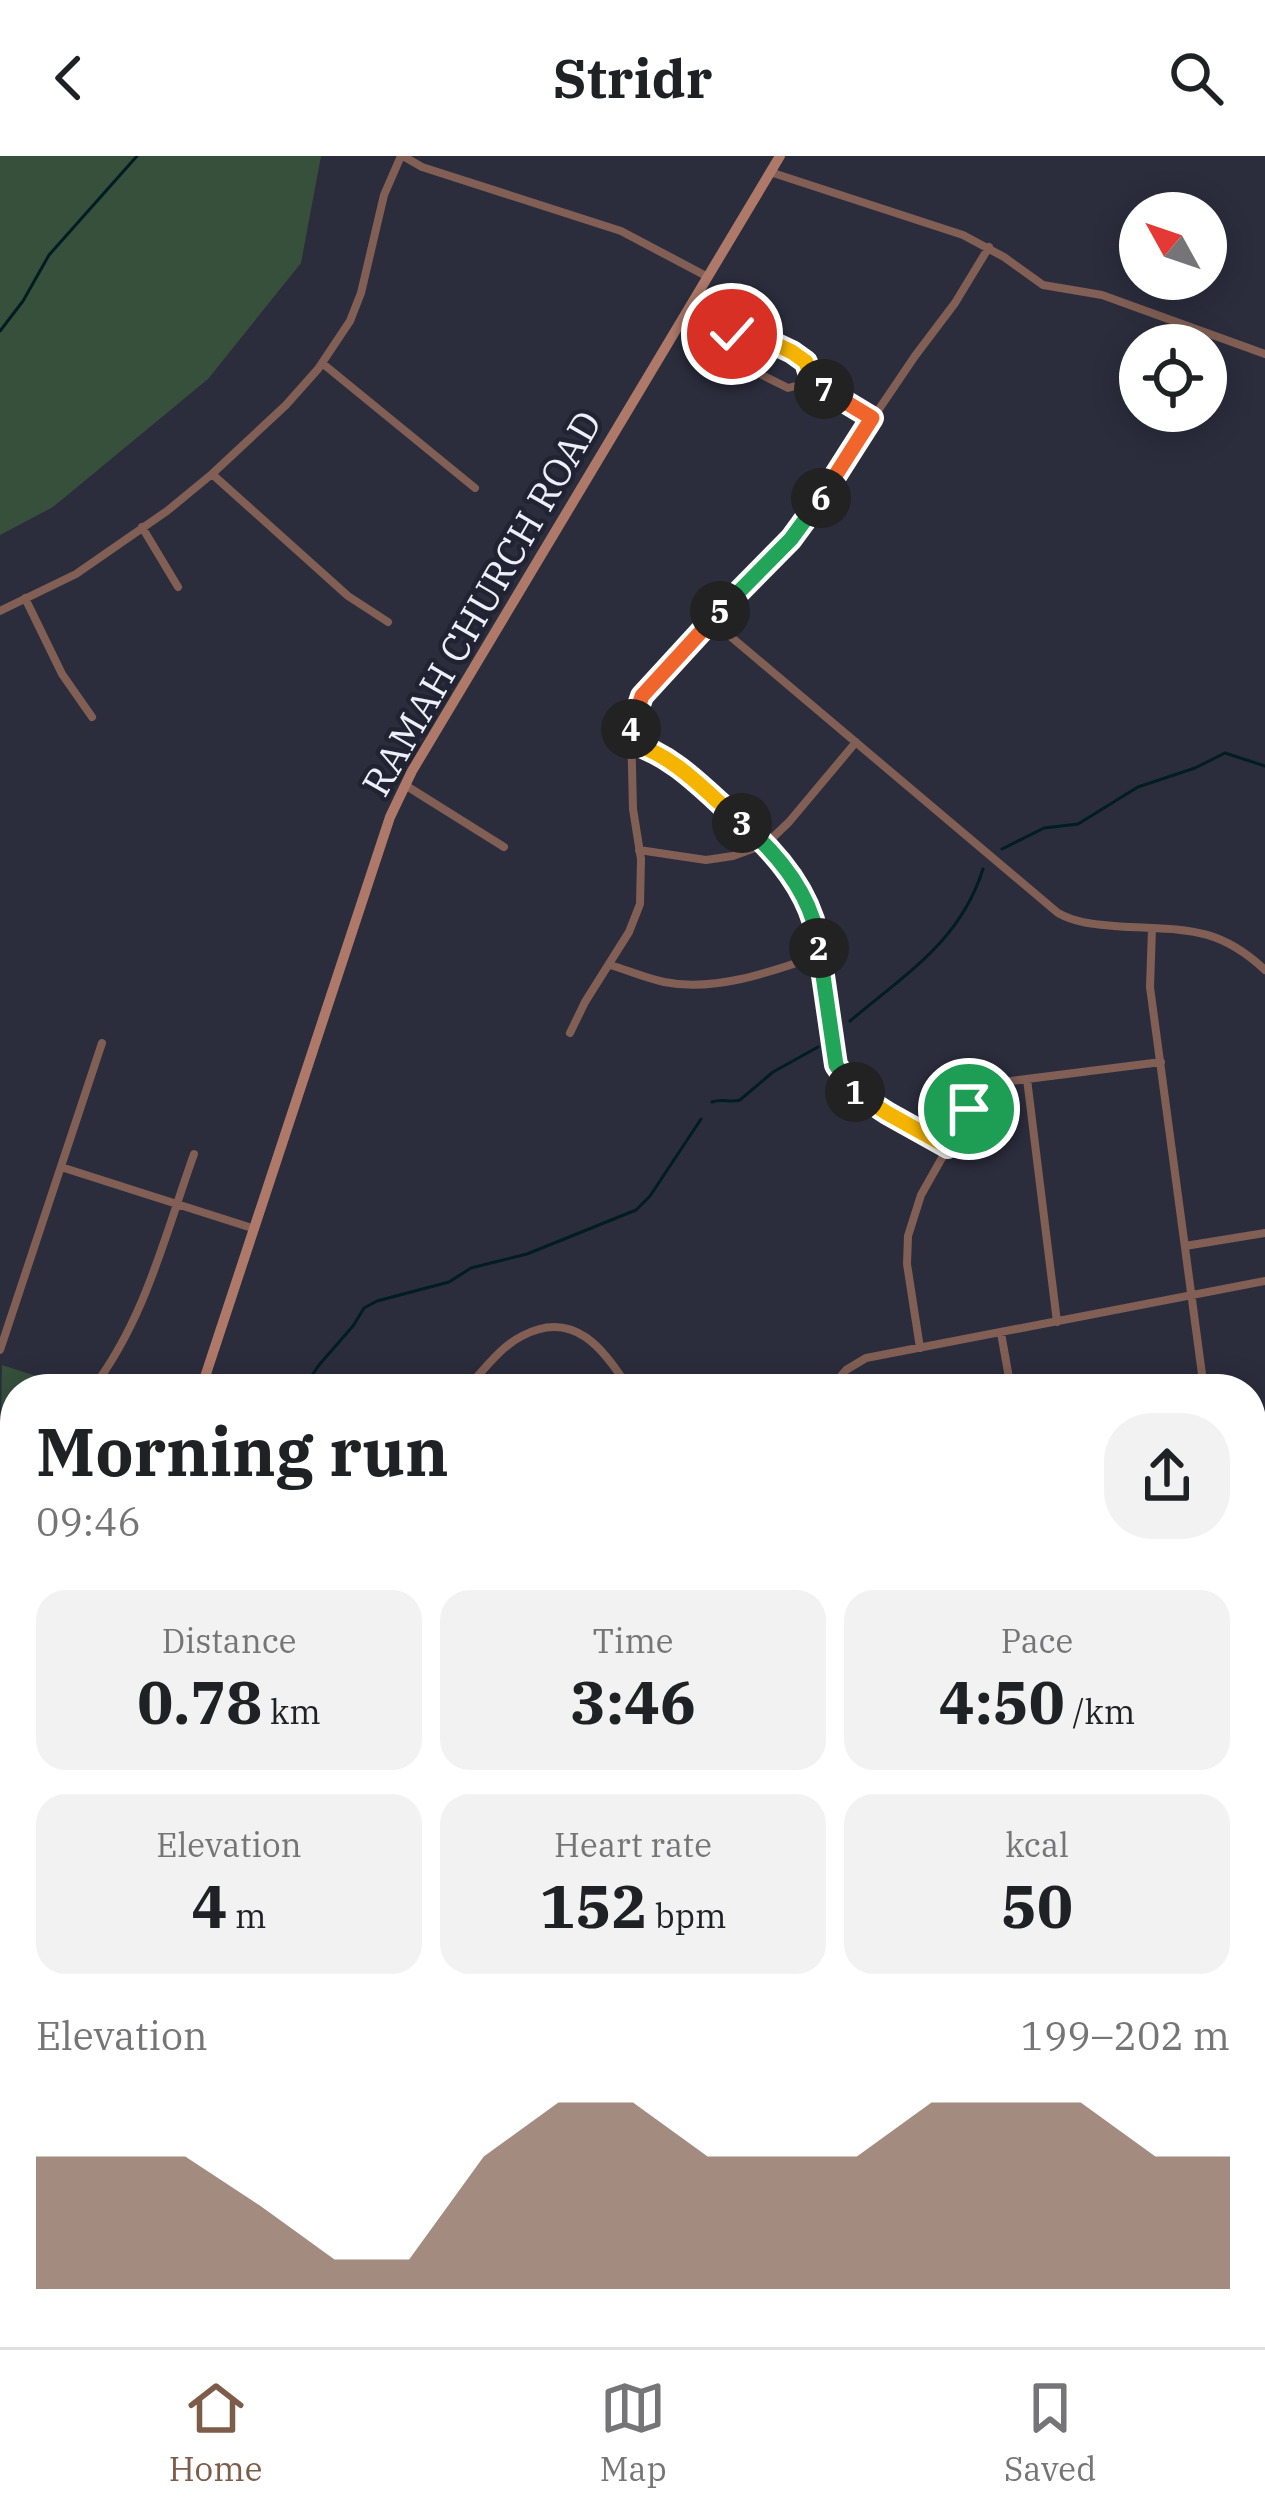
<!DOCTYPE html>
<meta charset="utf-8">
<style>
body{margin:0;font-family:"IBM Plex Serif",serif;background:#f2f2f2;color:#202124;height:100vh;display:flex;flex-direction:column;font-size:45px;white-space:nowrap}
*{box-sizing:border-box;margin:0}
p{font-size:39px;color:#757577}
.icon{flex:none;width:66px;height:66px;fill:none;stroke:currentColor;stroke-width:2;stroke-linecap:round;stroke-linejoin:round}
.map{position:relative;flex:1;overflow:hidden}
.side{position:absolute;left:0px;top:1218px;width:1266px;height:975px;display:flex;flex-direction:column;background:#fff;border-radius:48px 48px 0 0;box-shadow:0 6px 30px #0003}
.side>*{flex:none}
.needle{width:78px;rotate:310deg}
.fabs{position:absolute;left:1119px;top:36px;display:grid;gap:24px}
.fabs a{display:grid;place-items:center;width:108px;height:108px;border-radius:50%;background:#fff;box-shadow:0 6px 30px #0003;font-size:60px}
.pin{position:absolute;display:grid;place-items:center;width:102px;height:102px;color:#fff;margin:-51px;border:6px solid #fff;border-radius:50%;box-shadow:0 3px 12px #0007}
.km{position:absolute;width:60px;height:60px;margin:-30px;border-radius:50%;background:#222;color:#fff;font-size:33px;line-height:60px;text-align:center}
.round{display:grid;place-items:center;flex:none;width:126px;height:126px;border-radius:48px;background:#f2f2f2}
.summary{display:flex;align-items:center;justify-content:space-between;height:204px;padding:0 36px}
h1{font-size:66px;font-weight:700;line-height:90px}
.metrics{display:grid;grid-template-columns:repeat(3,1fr);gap:18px;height:204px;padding:12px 36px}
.metrics div{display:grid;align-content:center;border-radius:30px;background:#f2f2f2;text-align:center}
.metrics b{font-size:60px;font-weight:700}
.metrics small{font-size:33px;font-weight:400}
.metrics p{font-size:33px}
.chart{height:336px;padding:24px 36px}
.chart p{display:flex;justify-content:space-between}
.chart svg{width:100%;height:216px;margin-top:12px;fill:#7d5c49;opacity:.7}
header{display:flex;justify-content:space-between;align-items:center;height:156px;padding:0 36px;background:#fff;font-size:54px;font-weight:700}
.dock{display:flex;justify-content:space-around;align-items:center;height:168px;border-top:3px solid #e0e0e0;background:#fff;font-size:33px;color:#757577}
.dock a{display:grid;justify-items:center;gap:6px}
.dock .active{color:#7d5c49}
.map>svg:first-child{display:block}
.green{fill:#36503c}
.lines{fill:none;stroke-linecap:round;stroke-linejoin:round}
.stream{stroke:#001d21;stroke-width:3}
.street{stroke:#815f54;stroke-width:8}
.secondary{stroke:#af7969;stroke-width:10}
.split-1-casing{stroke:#fff;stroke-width:24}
.split-2-casing{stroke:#fff;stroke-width:24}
.split-3-casing{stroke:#fff;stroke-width:24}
.split-4-casing{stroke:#fff;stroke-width:24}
.split-5-casing{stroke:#fff;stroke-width:24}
.split-6-casing{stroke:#fff;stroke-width:24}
.split-7-casing{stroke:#fff;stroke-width:24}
.split-8-casing{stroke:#fff;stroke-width:24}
.split-1{stroke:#f5b400;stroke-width:15}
.split-2{stroke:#22a559;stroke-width:15}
.split-3{stroke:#22a559;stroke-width:15}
.split-4{stroke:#f5b400;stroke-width:15}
.split-5{stroke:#f0652b;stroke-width:15}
.split-6{stroke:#22a559;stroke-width:15}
.split-7{stroke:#f0652b;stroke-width:15}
.split-8{stroke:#f5b400;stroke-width:15}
.labels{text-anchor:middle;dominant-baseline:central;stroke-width:9;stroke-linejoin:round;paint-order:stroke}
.street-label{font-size:39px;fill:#eceef8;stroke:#212333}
</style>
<header><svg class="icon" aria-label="back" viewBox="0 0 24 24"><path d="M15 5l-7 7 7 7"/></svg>Stridr<svg class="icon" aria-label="search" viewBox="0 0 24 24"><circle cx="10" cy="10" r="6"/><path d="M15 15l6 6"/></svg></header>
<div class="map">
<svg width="1265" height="2191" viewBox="0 0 1265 2191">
<rect width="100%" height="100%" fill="#2b2d3d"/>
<path class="green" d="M0,0H321L301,107L208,223L53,351L0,379Z
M2,1209L76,1233H15V1309L0,1311Z"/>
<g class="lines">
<path class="stream" d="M0,175L23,145L49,99L137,0
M1002,693L1044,672L1078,668L1138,631L1195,612L1225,597L1265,610
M850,865C905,818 960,786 983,713
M712,946C722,942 730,947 740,944L773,916L818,891
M303,1233L319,1209L353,1170L364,1152L377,1145L449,1126L471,1112L527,1098L636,1054L650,1040L701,963"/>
<path class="street" d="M403,0L422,11L621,75L708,121
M770,16L963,79L1004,101L1043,129L1102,139L1265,198
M322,207L475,332
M811,226L788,232L736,206L727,195L728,184L740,174C754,176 796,194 805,206C808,209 810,221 811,226L872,262
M212,318L348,440L388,466
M142,371L178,431
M25,442L62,518L92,561
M0,455L76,418L167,355L212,318L286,249L318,213L350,165L361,137L384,39L401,0
M711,464L1058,757C1076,767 1094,768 1114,770C1178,775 1214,766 1265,814
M631,587L651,593L668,603C713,642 769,679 799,732C807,748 815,766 819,784C827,831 819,898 853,934C878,959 917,974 948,991
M405,629L504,691
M639,694L706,704L733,700L766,688L789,666L856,586
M1152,773L1150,831L1204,1233
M610,809C627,814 645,822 664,826C715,836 771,816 820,799
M570,877L585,846L629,776L640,748L641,703L633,653L631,569L642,540L791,383L915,200L955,147L989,91
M1027,923L1057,1166
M61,1011L252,1072
M1185,1090L1265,1077
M1001,1177L1011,1233
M920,1192L907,1108L908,1080L921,1039L969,954L982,939L1011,925L1161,906
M0,1194L102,887
M92,1233C145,1164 165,1079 194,998
M466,1233C483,1215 500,1191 522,1180C574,1152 605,1194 629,1233
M830,1233L846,1214L866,1202L1265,1125
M0,1316L15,1312
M1251,1354L1265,1353
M0,1424L15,1414
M0,1523L15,1508
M1251,1636L1265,1638
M1251,2061L1265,2057
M426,2178L440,2191
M1196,2178L1198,2191
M851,2191L863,2178"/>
<path class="secondary" d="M201,1233L390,661L412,615L780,0
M1251,1802L1265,1797
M0,1831L15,1787
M707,2191L716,2178"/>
</g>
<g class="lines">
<g class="split-1-casing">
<path id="split-1" d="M855,936L887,957L948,991L969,953"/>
</g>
<g class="split-2-casing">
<path id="split-2" d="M819,792L836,909L855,936"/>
</g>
<g class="split-3-casing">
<path id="split-3" d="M742,667C779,699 814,741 819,792"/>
</g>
<g class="split-4-casing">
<path id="split-4" d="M631,573V587C675,599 708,638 742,667"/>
</g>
<g class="split-5-casing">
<path id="split-5" d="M631,573L642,540L720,455"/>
</g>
<g class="split-6-casing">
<path id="split-6" d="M720,455L791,383L821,342"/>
</g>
<g class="split-7-casing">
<path id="split-7" d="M821,342L872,262L824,233"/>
</g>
<g class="split-8-casing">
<path id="split-8" d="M732,178L740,174L748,175L792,196L806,206L812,226L824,233"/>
</g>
<use href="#split-1" class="split-1"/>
<use href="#split-2" class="split-2"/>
<use href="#split-3" class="split-3"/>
<use href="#split-4" class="split-4"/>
<use href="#split-5" class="split-5"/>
<use href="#split-6" class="split-6"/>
<use href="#split-7" class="split-7"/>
<use href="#split-8" class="split-8"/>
</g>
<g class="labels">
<g class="street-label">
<text transform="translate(481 447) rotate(-60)">RAMAH CHURCH ROAD</text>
</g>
</g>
</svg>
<div class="fabs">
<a><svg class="needle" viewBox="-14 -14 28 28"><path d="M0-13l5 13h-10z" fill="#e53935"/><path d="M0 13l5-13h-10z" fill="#757577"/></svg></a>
<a><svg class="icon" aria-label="locate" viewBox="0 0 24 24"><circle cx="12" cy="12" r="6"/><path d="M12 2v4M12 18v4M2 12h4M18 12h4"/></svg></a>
</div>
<div class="pin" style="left:969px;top:953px;background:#1e9e55"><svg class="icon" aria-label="arrive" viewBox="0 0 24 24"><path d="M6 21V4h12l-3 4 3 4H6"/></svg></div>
<div class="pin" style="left:732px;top:178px;background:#d93025"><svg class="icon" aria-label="check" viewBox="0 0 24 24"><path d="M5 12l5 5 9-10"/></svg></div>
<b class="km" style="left:855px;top:936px">1</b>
<b class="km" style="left:819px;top:792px">2</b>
<b class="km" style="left:742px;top:667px">3</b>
<b class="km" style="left:631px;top:573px">4</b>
<b class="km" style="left:720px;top:455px">5</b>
<b class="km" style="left:821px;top:342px">6</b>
<b class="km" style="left:824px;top:233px">7</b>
<section class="side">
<div class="summary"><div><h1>Morning run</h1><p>09:46</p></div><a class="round"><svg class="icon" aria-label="share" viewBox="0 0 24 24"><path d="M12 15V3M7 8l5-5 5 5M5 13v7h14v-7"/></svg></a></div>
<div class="metrics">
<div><p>Distance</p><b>0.78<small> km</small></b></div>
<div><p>Time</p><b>3:46</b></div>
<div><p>Pace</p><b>4:50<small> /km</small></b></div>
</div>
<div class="metrics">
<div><p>Elevation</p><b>4<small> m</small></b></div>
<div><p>Heart rate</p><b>152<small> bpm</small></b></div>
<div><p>kcal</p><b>50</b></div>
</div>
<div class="chart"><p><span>Elevation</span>199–202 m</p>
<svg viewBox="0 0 160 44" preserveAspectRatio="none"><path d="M0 44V17L10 17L20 17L30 27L40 38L50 38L60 17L70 6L80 6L90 17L100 17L110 17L120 6L130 6L140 6L150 17L160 17V44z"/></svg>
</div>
</section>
</div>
<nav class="dock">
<a class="active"><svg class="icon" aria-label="home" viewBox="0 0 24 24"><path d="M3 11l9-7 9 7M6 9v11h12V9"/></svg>Home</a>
<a><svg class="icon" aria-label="map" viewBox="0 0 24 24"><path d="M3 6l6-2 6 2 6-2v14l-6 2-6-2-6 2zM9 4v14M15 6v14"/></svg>Map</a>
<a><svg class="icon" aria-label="saved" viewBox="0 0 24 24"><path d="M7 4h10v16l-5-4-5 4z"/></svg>Saved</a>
</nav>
